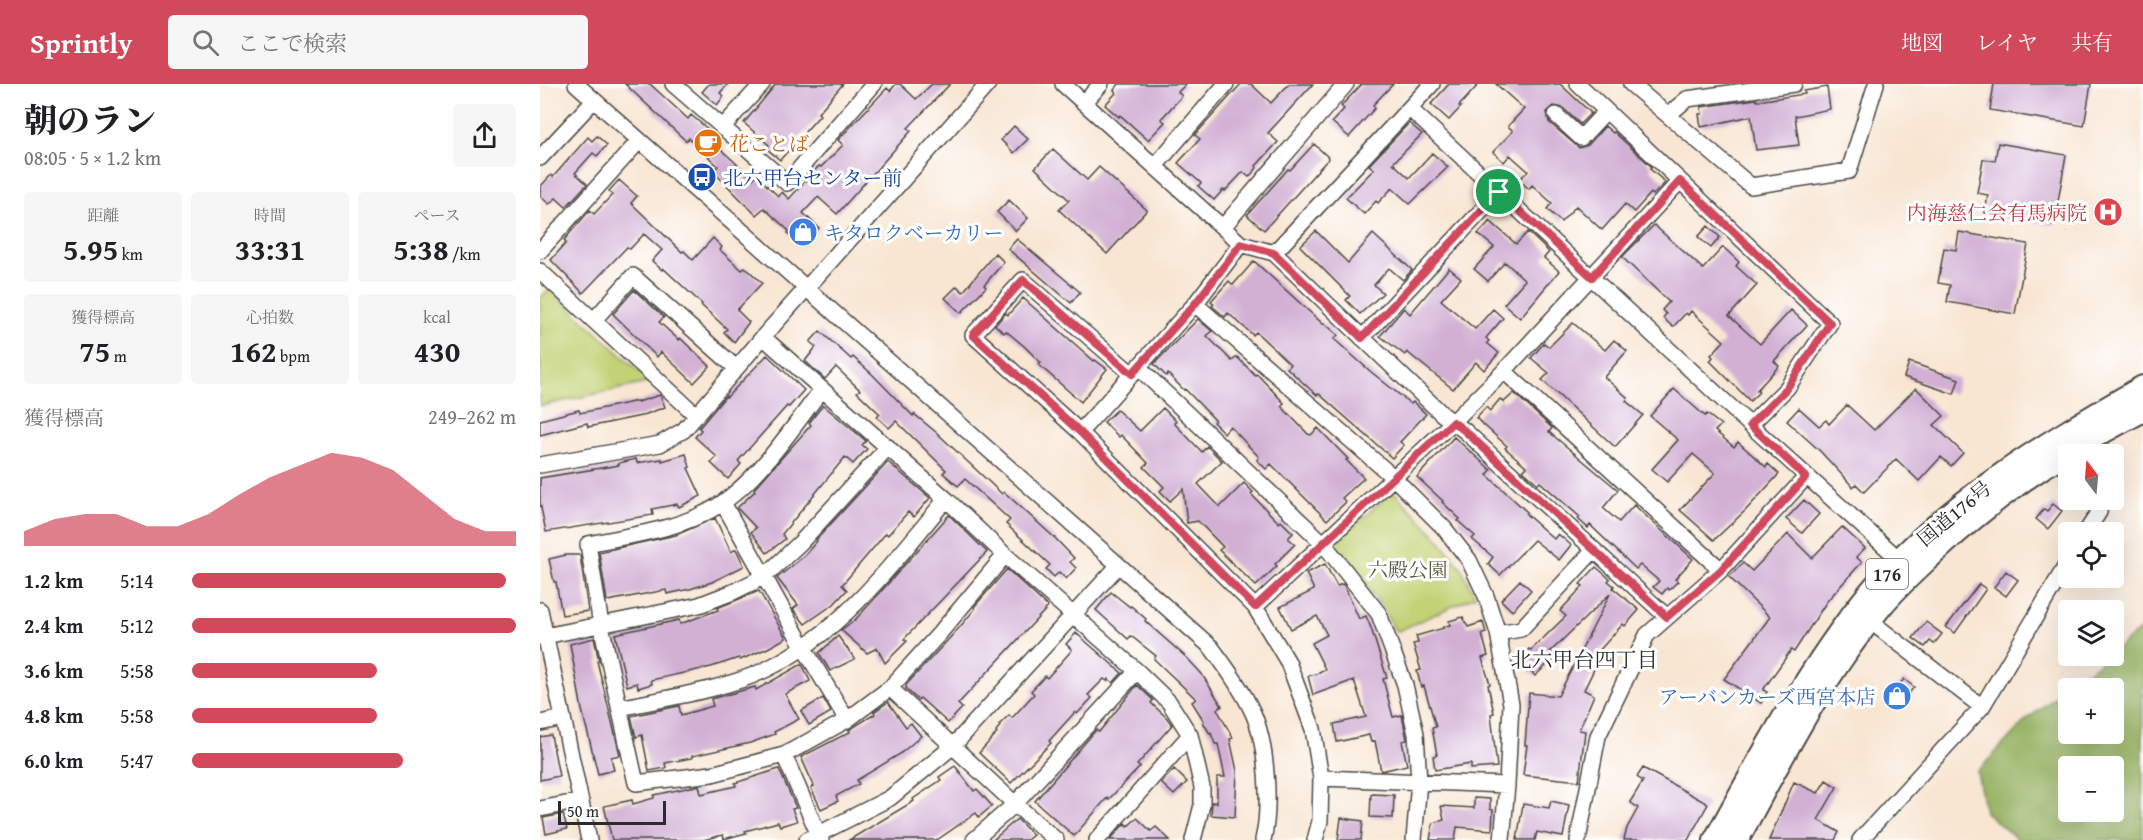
<!DOCTYPE html>
<html lang="ja">
<meta charset="utf-8">
<style>
body{margin:0;font-family:"Gentium Book Plus","Noto Serif JP",serif;background:#f6f6f6;color:#202124;height:100vh;display:flex;flex-direction:column;font-size:22px;white-space:nowrap}
*{box-sizing:border-box;margin:0}
p{font-size:20px;color:#757577}
.icon{flex:none;width:33px;height:33px;fill:none;stroke:currentColor;stroke-width:2;stroke-linecap:round;stroke-linejoin:round}
.map{position:relative;flex:1;overflow:hidden}
.side{display:flex;flex-direction:column;background:#fff;width:540px}
.side>*{flex:none}
.needle{width:39px;rotate:344deg}
.tools{position:absolute;left:1518px;top:360px;display:grid;gap:12px}
.tools a{display:grid;place-items:center;width:66px;height:66px;border-radius:6px;background:#fff;box-shadow:0 6px 24px #0002;font-size:30px}
.scale{position:absolute;left:18px;bottom:15px;width:108px;box-sizing:border-box;padding-left:6px;border:3px solid #2b2b2b;border-top:0;font-size:16px;line-height:21px;white-space:nowrap;color:#2b2b2b;-webkit-text-stroke:4px #fff;paint-order:stroke}
.pin{position:absolute;display:grid;place-items:center;width:51px;height:51px;color:#fff;margin:-26px;border:3px solid #fff;border-radius:50%;box-shadow:0 2px 6px #0007}
.round{display:grid;place-items:center;flex:none;width:63px;height:63px;border-radius:6px;background:#f6f6f6}
.summary{display:flex;align-items:center;justify-content:space-between;height:102px;padding:0 24px}
h1{font-size:33px;font-weight:800;line-height:45px}
.metrics{display:grid;grid-template-columns:repeat(3,1fr);gap:9px;height:102px;padding:6px 24px}
.metrics div{display:grid;align-content:center;border-radius:6px;background:#f6f6f6;text-align:center}
.metrics b{font-size:30px;font-weight:800}
.metrics small{font-size:16px;font-weight:400}
.metrics p{font-size:16px}
.chart{height:168px;padding:12px 24px}
.chart p{display:flex;justify-content:space-between}
.chart svg{width:100%;height:108px;margin-top:6px;fill:#d1495b;opacity:.7}
ul{padding:0 24px;list-style:none;font-size:20px}
li{display:grid;grid-template-columns:96px 72px 1fr;align-items:center;height:45px}
li i{height:15px;border-radius:8px;background:#d1495b}
header{display:flex;align-items:center;gap:36px;box-sizing:border-box;height:84px;padding:0 30px;background:#d1495b;color:#fff}
header strong{font-size:28px}
nav{display:flex;gap:33px;margin-inline-start:auto;font-size:21px}
.search{width:420px;height:54px;background:#f6f6f6;display:flex;align-items:center;gap:15px;box-sizing:border-box;padding:0 21px;border-radius:6px;color:#757577;font-size:22px}
main{display:flex;flex:1;min-height:0}
.map>svg:first-child{display:block}
.green{fill:#c2d274;stroke:#767e50;stroke-width:1.5}
.forest{fill:#99b466;stroke:#627048;stroke-width:1.5;fill-rule:evenodd}
.building{fill:#d1b0d4}
.lines{fill:none;stroke-linecap:round;stroke-linejoin:round}
.minor-casing{stroke:#4a4744;stroke-width:18}
.highway-casing{stroke:#4a4744;stroke-width:26}
.minor{stroke:#fff;stroke-width:15}
.highway{stroke:#fff;stroke-width:22}
.route-casing{stroke:#fff;stroke-width:12}
.route{stroke:#d1495b;stroke-width:8}
.labels{text-anchor:middle;dominant-baseline:central;stroke-width:6;stroke-linejoin:round;paint-order:stroke}
.shield{fill:#fff;stroke:#6b6b6b;stroke-width:1.5}
.shield-label{font-size:18px;font-weight:bold;fill:#2b2b2b}
.food-label{font-size:20px;fill:#c56008;stroke:#fff;text-anchor:start}
.transit-label{font-size:20px;fill:#164399;stroke:#fff;text-anchor:start}
.health-label{font-size:20px;fill:#be3a42;stroke:#fff;text-anchor:end}
.shop-label{font-size:20px;fill:#366cbe;stroke:#fff;text-anchor:start}
.street-label{font-size:20px;fill:#2b2b2b;stroke:#fff}
.park-label{font-size:20px;fill:#585d41;stroke:#fff}
.neighbourhood-label{font-size:21px;fill:#2b2b2b;stroke:#fff}
</style>
<header>
<strong>Sprintly</strong>
<div class="search"><svg class="icon" aria-label="search" viewBox="0 0 24 24"><circle cx="10" cy="10" r="6"/><path d="M15 15l6 6"/></svg>ここで検索</div>
<nav><a>地図</a><a>レイヤ</a><a>共有</a></nav>
</header>
<main>
<section class="side">
<div class="summary"><div><h1>朝のラン</h1><p>08:05 · 5 × 1.2 km</p></div><a class="round"><svg class="icon" aria-label="share" viewBox="0 0 24 24"><path d="M12 15V3M7 8l5-5 5 5M5 13v7h14v-7"/></svg></a></div>
<div class="metrics">
<div><p>距離</p><b>5.95<small> km</small></b></div>
<div><p>時間</p><b>33:31</b></div>
<div><p>ペース</p><b>5:38<small> /km</small></b></div>
</div>
<div class="metrics">
<div><p>獲得標高</p><b>75<small> m</small></b></div>
<div><p>心拍数</p><b>162<small> bpm</small></b></div>
<div><p>kcal</p><b>430</b></div>
</div>
<div class="chart"><p><span>獲得標高</span>249–262 m</p>
<svg viewBox="0 0 160 44" preserveAspectRatio="none"><path d="M0 44V38L10 33L20 31L30 31L40 36L50 36L60 31L70 23L80 16L90 11L100 6L110 8L120 13L130 23L140 33L150 38L160 38V44z"/></svg>
</div>
<ul>
<li><b>1.2 km</b>5:14<i style="width:97%"></i></li>
<li><b>2.4 km</b>5:12<i style="width:100%"></i></li>
<li><b>3.6 km</b>5:58<i style="width:57%"></i></li>
<li><b>4.8 km</b>5:58<i style="width:57%"></i></li>
<li><b>6.0 km</b>5:47<i style="width:65%"></i></li>
</ul>
</section>
<div class="map">
<svg width="1603" height="756" viewBox="0 0 1603 756">
<rect width="100%" height="100%" fill="#fff"/>
<filter id="ink" filterUnits="userSpaceOnUse"><feTurbulence type="fractalNoise" baseFrequency=".0167" numOctaves="2"/><feDisplacementMap in="SourceGraphic" scale="12" xChannelSelector="R" yChannelSelector="G"/><feConvolveMatrix kernelMatrix="1 2 1 2 8 2 1 2 1" color-interpolation-filters="sRGB"/></filter>
<filter id="wash" filterUnits="userSpaceOnUse"><feTurbulence type="fractalNoise" baseFrequency=".008" numOctaves="4" result="noise"/><feDisplacementMap in="SourceGraphic" scale="24" xChannelSelector="R" yChannelSelector="G"/><feGaussianBlur stdDeviation="1.35" result="paint"/><feColorMatrix in="noise" values="0 0 0 0 0 0 0 0 0 0 0 0 0 0 0 0 0 1.4 0 .05"/><feComposite in="paint" operator="in"/></filter>
<g filter="url(#wash)">
<rect width="100%" height="100%" fill="#f8e6d3"/>
<path class="green" d="M9,205L111,298L0,322V215Z
M853,407L898,454L920,482L935,512L856,548C839,515 817,488 794,460Z"/>
<path class="forest" d="M1603,533V756H1478L1445,728L1437,688L1486,636L1568,572H1574V567L1601,545ZM1528,604H1574V650H1528ZM1528,682H1574V728H1528Z"/>
<g id="blocks">
<path class="building" d="M85,0H110L148,35L151,31L169,46L177,54L173,58L213,95L216,91L238,112L242,108L249,115L279,82L281,83L303,61L298,56L347,4L350,7L356,0H360L376,15L392,0H410L368,44L371,47L297,130L278,113L263,129L279,144L262,162L248,149L249,147L224,124L216,131L173,87L178,82L149,54L146,57Z
M169,0H188L180,9L184,12L177,21L162,8Z
M236,0H303L278,29L280,31L240,76L226,64L229,61L204,39Z
M579,0H646L638,8L642,12L621,35L625,38L608,56L580,31L579,33L565,21L576,9L574,6Z
M701,0H711L731,19L749,0H773L728,49L738,58L716,82L717,84L709,93L703,88L685,107L683,106L674,116L658,102L661,99L638,79L660,55L655,51Z
M822,0H853L833,21L835,24L809,53L792,38L804,25L801,22Z
M909,0H939L919,22L921,23L909,36L891,20Z
M956,0H1020L1051,29L1040,40L1023,24L1014,22L1007,28L1009,38L1039,64L1048,61L1065,42L1073,49L1074,48L1112,83L1110,85L1125,98L1124,100L1113,111L1111,109L1094,128L1085,120L1062,146L1036,122L1021,138L1007,125L1012,119L992,101L989,105L979,96L988,87L970,71L964,78L953,68L973,47L968,42L984,25Z
M1454,0H1551L1544,42L1450,26Z
M1287,3L1290,25L1255,32L1259,61L1216,66L1211,32L1161,43L1159,30H1162L1161,23L1216,15L1217,17L1265,10L1264,7Z
M869,39L882,50L853,79L869,94L892,69L908,83L870,120L852,104L838,119L836,117L824,130L806,114L834,85L829,81Z
M474,42L488,55L474,69L461,56Z
M57,52L67,61L57,72L53,69L35,89L47,100L26,123L16,114L9,120L0,112V103L11,91L13,93L48,53L52,57Z
M1458,59L1526,71L1514,141L1445,129L1448,111L1437,109L1443,75L1455,77Z
M774,60L789,74L724,146L707,131L748,85L750,86Z
M513,65L547,96L559,83L607,126L567,170L519,126L529,116L495,84Z
M79,96L97,112L91,119L142,168L144,167L153,176L173,154L182,163L180,166L202,186L205,183L222,199L197,226L209,238L194,258L184,248L187,245L161,221L162,220L123,184L122,186L112,177L122,166L104,150L90,165L87,163L43,209L11,176L26,159L24,156L50,126L54,130L72,111L69,107Z
M469,116L488,134L476,147L457,128Z
M950,137L976,160L988,148L1009,168L1004,174L1019,187L980,234L964,220L985,196L965,178L948,197L934,185L954,163L938,150Z
M1114,141L1163,185L1183,163L1199,178L1196,182L1217,201L1189,232L1220,260L1251,226L1267,241L1234,277L1239,282L1217,306L1219,308L1210,317L1170,277L1173,273L1171,271L1184,257L1151,227L1148,231L1146,229L1133,243L1123,234L1126,230L1122,226L1129,218L1082,173Z
M1168,142L1180,153L1171,164L1158,153Z
M776,147L808,179L833,150L872,186L863,196L849,184L834,201L843,209L820,230L806,216L810,212L760,162Z
M1419,148L1488,160L1475,230L1407,218L1410,201L1398,199L1404,164L1416,166Z
M477,155L540,208L531,219L468,165Z
M455,169L464,178L444,201L446,203L421,229L405,214L417,202L423,208Z
M714,177L783,240L784,239L798,251L794,255L830,287L871,320L873,318L886,330L860,358L864,361L852,374L779,310L777,311L771,306L747,284L750,280L716,248L713,251L688,229L685,233L672,222L674,220L671,217L689,197L693,201Z
M909,184L921,194L901,216L935,245L953,225L963,234L946,254L949,257L947,259L959,269L944,286L936,278L913,305L867,268L865,271L840,252L864,224L870,230Z
M94,206L124,233L119,238L139,256L140,254L170,282L154,299L121,268L117,273L73,230Z
M483,214L554,277L555,276L567,285L541,318L499,281L501,279L484,262L466,247L464,249L455,241L466,229L468,231Z
M658,235L672,247L667,252L692,277L697,273L715,291L717,290L744,319L741,322L768,350L771,351L778,344L808,375L806,376L824,394L802,414L806,418L787,436L731,380L726,385L717,376L719,373L690,342L684,349L673,338L675,336L645,305L644,306L628,290L626,292L614,280Z
M1033,239L1065,266L1074,256L1087,267L1064,293L1088,314L1086,317L1103,331L1075,363L1002,296L1009,289L991,274L1004,259L1009,263Z
M280,247L311,275L313,273L333,291L373,332L374,330L397,349L462,410L464,408L516,455L534,474L530,478L536,484L526,495L519,488L514,493L506,485L510,481L466,440L470,436L425,395L418,402L403,389L406,386L356,337L349,344L337,333L340,330L317,308L320,306L296,283L285,295L265,277L276,263L270,258Z
M227,271L264,306L249,323L247,322L198,377L201,380L188,395L171,379L177,373L155,353L161,346L159,344L184,314L186,312L187,313Z
M1369,278L1419,295L1414,310L1364,293Z
M1376,304L1404,332L1394,341L1423,369L1411,382L1401,373L1379,397L1356,375L1324,408L1316,400L1313,403L1280,367L1247,337L1259,324L1279,342L1286,336L1289,340L1307,321L1334,346Z
M1134,305L1165,332L1167,330L1181,341L1175,347L1194,363L1198,358L1226,383L1228,380L1239,390L1206,426L1174,456L1140,426L1175,389L1153,370L1127,398L1112,385L1138,356L1110,332Z
M974,309L1012,344L1009,348L1078,406L1063,424L1079,438L1094,421L1153,475L1135,495L1138,497L1129,506L1127,504L1122,510L1113,503L1119,497L1100,481L1096,485L1050,441L1048,444L1038,435L1040,433L1000,398L998,400L983,387L987,383L965,364L967,362L936,334L946,323L950,327L960,315L964,318Z
M120,311L125,323L101,332L48,343L47,339L0,351V336L39,326L40,329L98,317V318Z
M283,321L326,357L322,361L327,365L313,380L305,373L242,450L245,455L227,469L211,448L216,444L197,424L215,407L214,405L271,341L269,339Z
M623,324L636,337L634,339L662,368L667,362L682,377L658,400L680,423L704,399L713,408L711,410L739,439L741,437L753,449L748,454L755,460L735,480L737,482L716,502L679,466L683,463L658,437L647,439L643,405L630,417L620,407L624,403L604,383L608,379L581,351L579,353L564,338L577,326L600,347Z
M914,353L951,386L947,391L987,428L986,430L1014,455L1018,450L1031,461L1019,476L994,456L960,491L948,480L953,473L932,455L935,452L918,437L920,435L902,418L903,417L877,393Z
M146,370L150,383L148,384L161,412L139,423L137,420L112,425L113,431L6,448L0,419V394L79,381V379L96,375L97,379L122,375V377Z
M348,378L390,414L374,433L368,428L348,451L346,449L302,501L307,506L294,520L265,540L253,525L258,521L237,494L263,473L277,457L276,456Z
M1264,416L1279,430L1262,449L1246,435Z
M1513,420L1522,427L1508,445L1496,435L1504,425L1507,427Z
M409,431L447,468L364,555L367,557L345,579L337,564L327,569L301,546L315,536L338,511Z
M175,434L191,468L196,465L204,482L172,498L150,505L127,510L126,506L67,517L59,468L136,451Z
M1302,443L1325,464L1316,473L1322,478L1287,517L1254,568L1251,566L1223,606L1227,608L1221,619L1184,595L1230,533L1189,493L1203,479L1212,487L1248,450L1272,474Z
M26,471H40L48,527L22,531L16,498H14L9,475Z
M785,480L797,502L803,500L805,503L819,535L826,532L831,544L847,594L843,595L853,633L862,631L867,656L862,657L867,681L841,687L835,657L831,658L829,651L797,658L794,640L826,633L814,596L773,611L768,592L779,589V588L785,585L772,559L787,551L777,532L751,545L740,523L774,506L766,489Z
M1056,483L1070,495L1068,497L1074,502L1073,504L1099,526L1085,542L1083,540L1057,569L1061,571L1044,606L1054,611L1039,646L1045,647L1039,697L983,691L987,661H985L989,609L1018,612L1070,510L1010,568L1015,573L995,592L979,575L989,565L991,566L1026,532L1020,527L1043,502L1040,500Z
M467,485L508,523L418,620L422,624L408,639L380,614L378,616L366,605V601L419,544L435,525L434,523Z
M1466,487L1478,496L1466,512L1454,503Z
M980,496L991,506L972,527L961,516Z
M1439,500L1446,505L1415,549L1406,543Z
M219,507L246,554L228,564L200,576L199,574L171,583L111,596L112,600L98,604L97,599L87,602L75,550L139,536L140,540L178,526L177,524Z
M571,508L590,523L591,522L606,535L605,537L647,574L661,589L682,622L677,625L693,654L690,655L697,687L695,733L671,731L672,718L677,719V693H685L678,660H675L671,649L670,650L663,638L664,637L652,618L656,615L614,575L616,572L591,552L588,555L556,526Z
M923,533L928,543L943,538L946,549L942,550L948,572L942,574L950,600L948,601L954,629L951,630L957,683L931,685V680L895,686L893,672L897,671L892,644L896,643L884,602L881,603L877,587L881,586L873,560L878,559L876,552L904,544L903,543L910,541L909,537Z
M1386,538L1402,550L1394,560L1390,557L1385,563L1373,554Z
M536,549L582,589L573,599L569,595L567,597L564,595L548,611L552,614L537,630L535,628L509,657L511,659L471,699L439,669L457,649L456,647L460,642L459,641L469,631L472,634L494,610L491,607L505,592L507,594L532,566L526,560Z
M298,552L315,575L290,587L279,569Z
M54,554L59,577H57L80,671L71,673L74,686L58,690L42,626L30,560Z
M262,580L270,597L245,610L259,635L234,648L235,650L210,659L152,672V674L125,679L126,684L109,687L102,651L96,653L91,632L139,622L141,631L173,622L171,615L215,603L216,606Z
M1364,595L1374,603L1357,624L1347,615Z
M597,601L613,616L611,619L627,634L632,641L597,681L600,683L568,716L567,714L534,752L495,717L556,646L559,648Z
M283,614L291,628L269,641L261,627Z
M348,618L366,643L371,639L381,652L360,670L317,696L319,700L296,712L298,717L281,725L271,704L274,702L261,673L310,648L309,646L335,630L334,628Z
M11,651L19,692L0,696V653Z
M415,682L434,707L437,705L452,722L439,733L436,729L397,756H309L374,717L373,715L401,696L399,693Z
M1103,684L1168,720L1148,756H1084L1087,744L1098,724L1090,718L1103,697L1097,693Z
M239,685L256,724L252,725L257,737L240,742L238,738L205,747L206,749L184,755L183,751L163,756H72L64,722L92,716L93,720L114,714V711L156,702L159,701L161,710L196,702L195,699Z
M634,685L647,698L634,711L621,699Z
M1286,696L1297,703L1278,736L1299,748L1295,756H1229L1254,698L1278,709Z
M831,710L854,711L853,734L830,733Z
M934,714L950,715V725L953,726L952,746L917,743L915,756H890L893,739L904,736L901,722L934,724Z
M1011,717L1029,721L1023,753L997,748L995,756H977L983,720L1009,724Z
M23,730L27,745L6,750L3,734Z
M597,734L611,747L616,743L630,756H570L585,739L588,742Z
M801,734L823,737L821,756H798Z
M477,735L493,751L487,756H453Z"/>
</g>
</g>
<g filter="url(#ink)">
<use href="#blocks" fill-opacity="0" stroke="#4a4744" stroke-width="1.5"/>
<g class="lines">
<g class="minor-casing">
<path id="minor" d="M36,0L671,563C687,584 702,605 713,629C727,660 731,723 723,756
M133,0L247,99L334,0
M523,0L701,160L734,169L902,330L925,347L1127,533
M1038,0L1290,239L1247,304L1210,341
M1091,0L1211,102L1309,87L1336,0
M544,19L561,0
M870,25L1210,341L1360,476
M1016,31L1041,54L1066,27
M1128,31L1147,15L1254,0
M182,44L222,0
M0,74L54,16
M615,82L686,0
M683,143L806,0
M701,160L655,220L540,348L715,523L748,578L773,645L781,694L780,737L775,756
M0,167L99,57
M734,169L892,0
M0,187L156,331
M655,220L853,393L904,444L929,476L946,512L958,549L971,620L967,701L962,756
M54,236L93,192L196,284
M223,253L406,415L465,471L597,587L629,618L650,651L662,703V721L653,756
M822,254L959,108
M598,283L783,459L839,530L865,601L876,650L879,697L874,756
M964,287L1181,486
M282,305C250,347 211,408 163,430C128,447 86,452 48,460L61,541L96,699L172,690L244,671L307,636L350,604L399,550L465,471
M540,348L433,251L483,196L592,290
M0,381L120,360L144,346L223,253L448,0
M183,419L264,564L307,636
M1546,448L1559,428L1561,416
M715,523L913,338L964,287L1140,97
M0,526L49,756
M1330,537L1442,623
M958,549L981,545L1053,467
M0,553L159,521L193,508L225,492L261,458L348,363
M350,604L475,720L516,756
M80,624C125,614 184,606 225,586C302,548 353,480 406,415
M0,639L23,634
M244,671L281,756
M781,694L967,701
M0,725L41,717
M267,756L350,714L412,663L578,482
M434,756L475,720L597,587
M557,756L650,651
M1038,756L1058,652L1107,551L1181,486L1266,393
M1320,756L1442,623L1528,478"/>
</g>
<g class="highway-casing">
<path id="highway" d="M1175,756C1221,673 1266,588 1326,513C1400,422 1503,361 1603,303
M1197,756C1241,675 1283,592 1342,521C1358,502 1376,486 1394,469C1419,446 1446,423 1474,403C1514,373 1559,350 1603,326"/>
</g>
<use href="#minor" class="minor"/>
<use href="#highway" class="highway"/>
</g>
</g>
<g class="lines" filter="url(#ink)">
<g class="route-casing">
<path id="route" d="M1140,97L1290,239L1247,304L1210,341L1266,393L1181,486L1127,533L925,347L913,338L715,523L540,348L433,251L483,196L592,290L655,220L701,160L734,169L822,254L959,108L1052,193Z"/>
</g>
<use href="#route" class="route"/>
</g>
<defs>
<g id="cafe-disc" transform="scale(1.5)"><circle r="9.5" fill="#e8710a" stroke="#fff"/><path d="M-5.5-4.5H6V0H3Q3 3.5 0 3.5H-2.5Q-5.5 3.5-5.5 0ZM3-3.2v2h1.7v-2ZM-6 4.5H4V6H-6Z" fill="#fff"/></g>
<g id="bus-disc" transform="scale(1.5)"><circle r="9.5" fill="#1a4fb4" stroke="#fff"/><path d="M-5-6H5V4H4V6H2V4H-2V6H-4V4H-5ZM-3.5-4V0h7V-4ZM-3.5 1.2v1.5H-2V1.2ZM2 1.2v1.5H3.5V1.2Z" fill="#fff"/></g>
<g id="hospital-disc" transform="scale(1.5)"><circle r="9.5" fill="#e0444e" stroke="#fff"/><path d="M-5-5h3v3.5h4V-5h3V5h-3V1.5h-4V5h-3Z" fill="#fff"/></g>
<g id="shop-disc" transform="scale(1.5)"><circle r="9.5" fill="#3f7fe0" stroke="#fff"/><path d="M-5-2.5h2.3a2.7 3.5 0 0 1 5.4 0H5L5.5 6h-11ZM-1.5-2.5h3a1.5 2.3 0 0 0-3 0Z" fill="#fff"/></g>
</defs>
<g fill-rule="evenodd">
<use href="#cafe-disc" x="168" y="59"/>
<use href="#bus-disc" x="162" y="93"/>
<use href="#hospital-disc" x="1568" y="128"/>
<use href="#shop-disc" x="263" y="148"/>
<use href="#shop-disc" x="1357" y="612"/>
</g>
<g class="labels">
<rect class="shield" x="1326" y="475" width="42" height="30" rx="4.5"/>
<g class="shield-label">
<text x="1347" y="490">176</text>
</g>
<g class="food-label">
<text x="189" y="59">花ことば</text>
</g>
<g class="transit-label">
<text x="183" y="93">北六甲台センター前</text>
</g>
<g class="health-label">
<text x="1547" y="128">内海慈仁会有馬病院</text>
</g>
<g class="shop-label">
<text x="284" y="148">キタロクベーカリー</text>
<text x="1336" y="612" text-anchor="end">アーバンカーズ西宮本店</text>
</g>
<g class="street-label">
<text transform="translate(1414 429) rotate(-40)">国道176号</text>
</g>
<g class="park-label">
<text x="868" y="485">六殿公園</text>
</g>
<g class="neighbourhood-label">
<text x="1044" y="575">北六甲台四丁目</text>
</g>
</g>
</svg>
<div class="tools">
<a><svg class="needle" viewBox="-14 -14 28 28"><path d="M0-13l5 13h-10z" fill="#e53935"/><path d="M0 13l5-13h-10z" fill="#757577"/></svg></a>
<a><svg class="icon" aria-label="locate" viewBox="0 0 24 24"><circle cx="12" cy="12" r="6"/><path d="M12 2v4M12 18v4M2 12h4M18 12h4"/></svg></a>
<a><svg class="icon" aria-label="layers" viewBox="0 0 24 24"><path d="M12 4l9 5-9 5-9-5zM3 14l9 5 9-5"/></svg></a>
<a>+</a>
<a>−</a>
</div>
<div class="scale">50 m</div>
<div class="pin" style="left:959px;top:108px;background:#1e9e55"><svg class="icon" aria-label="arrive" viewBox="0 0 24 24"><path d="M6 21V4h12l-3 4 3 4H6"/></svg></div>
</div>
</main>
